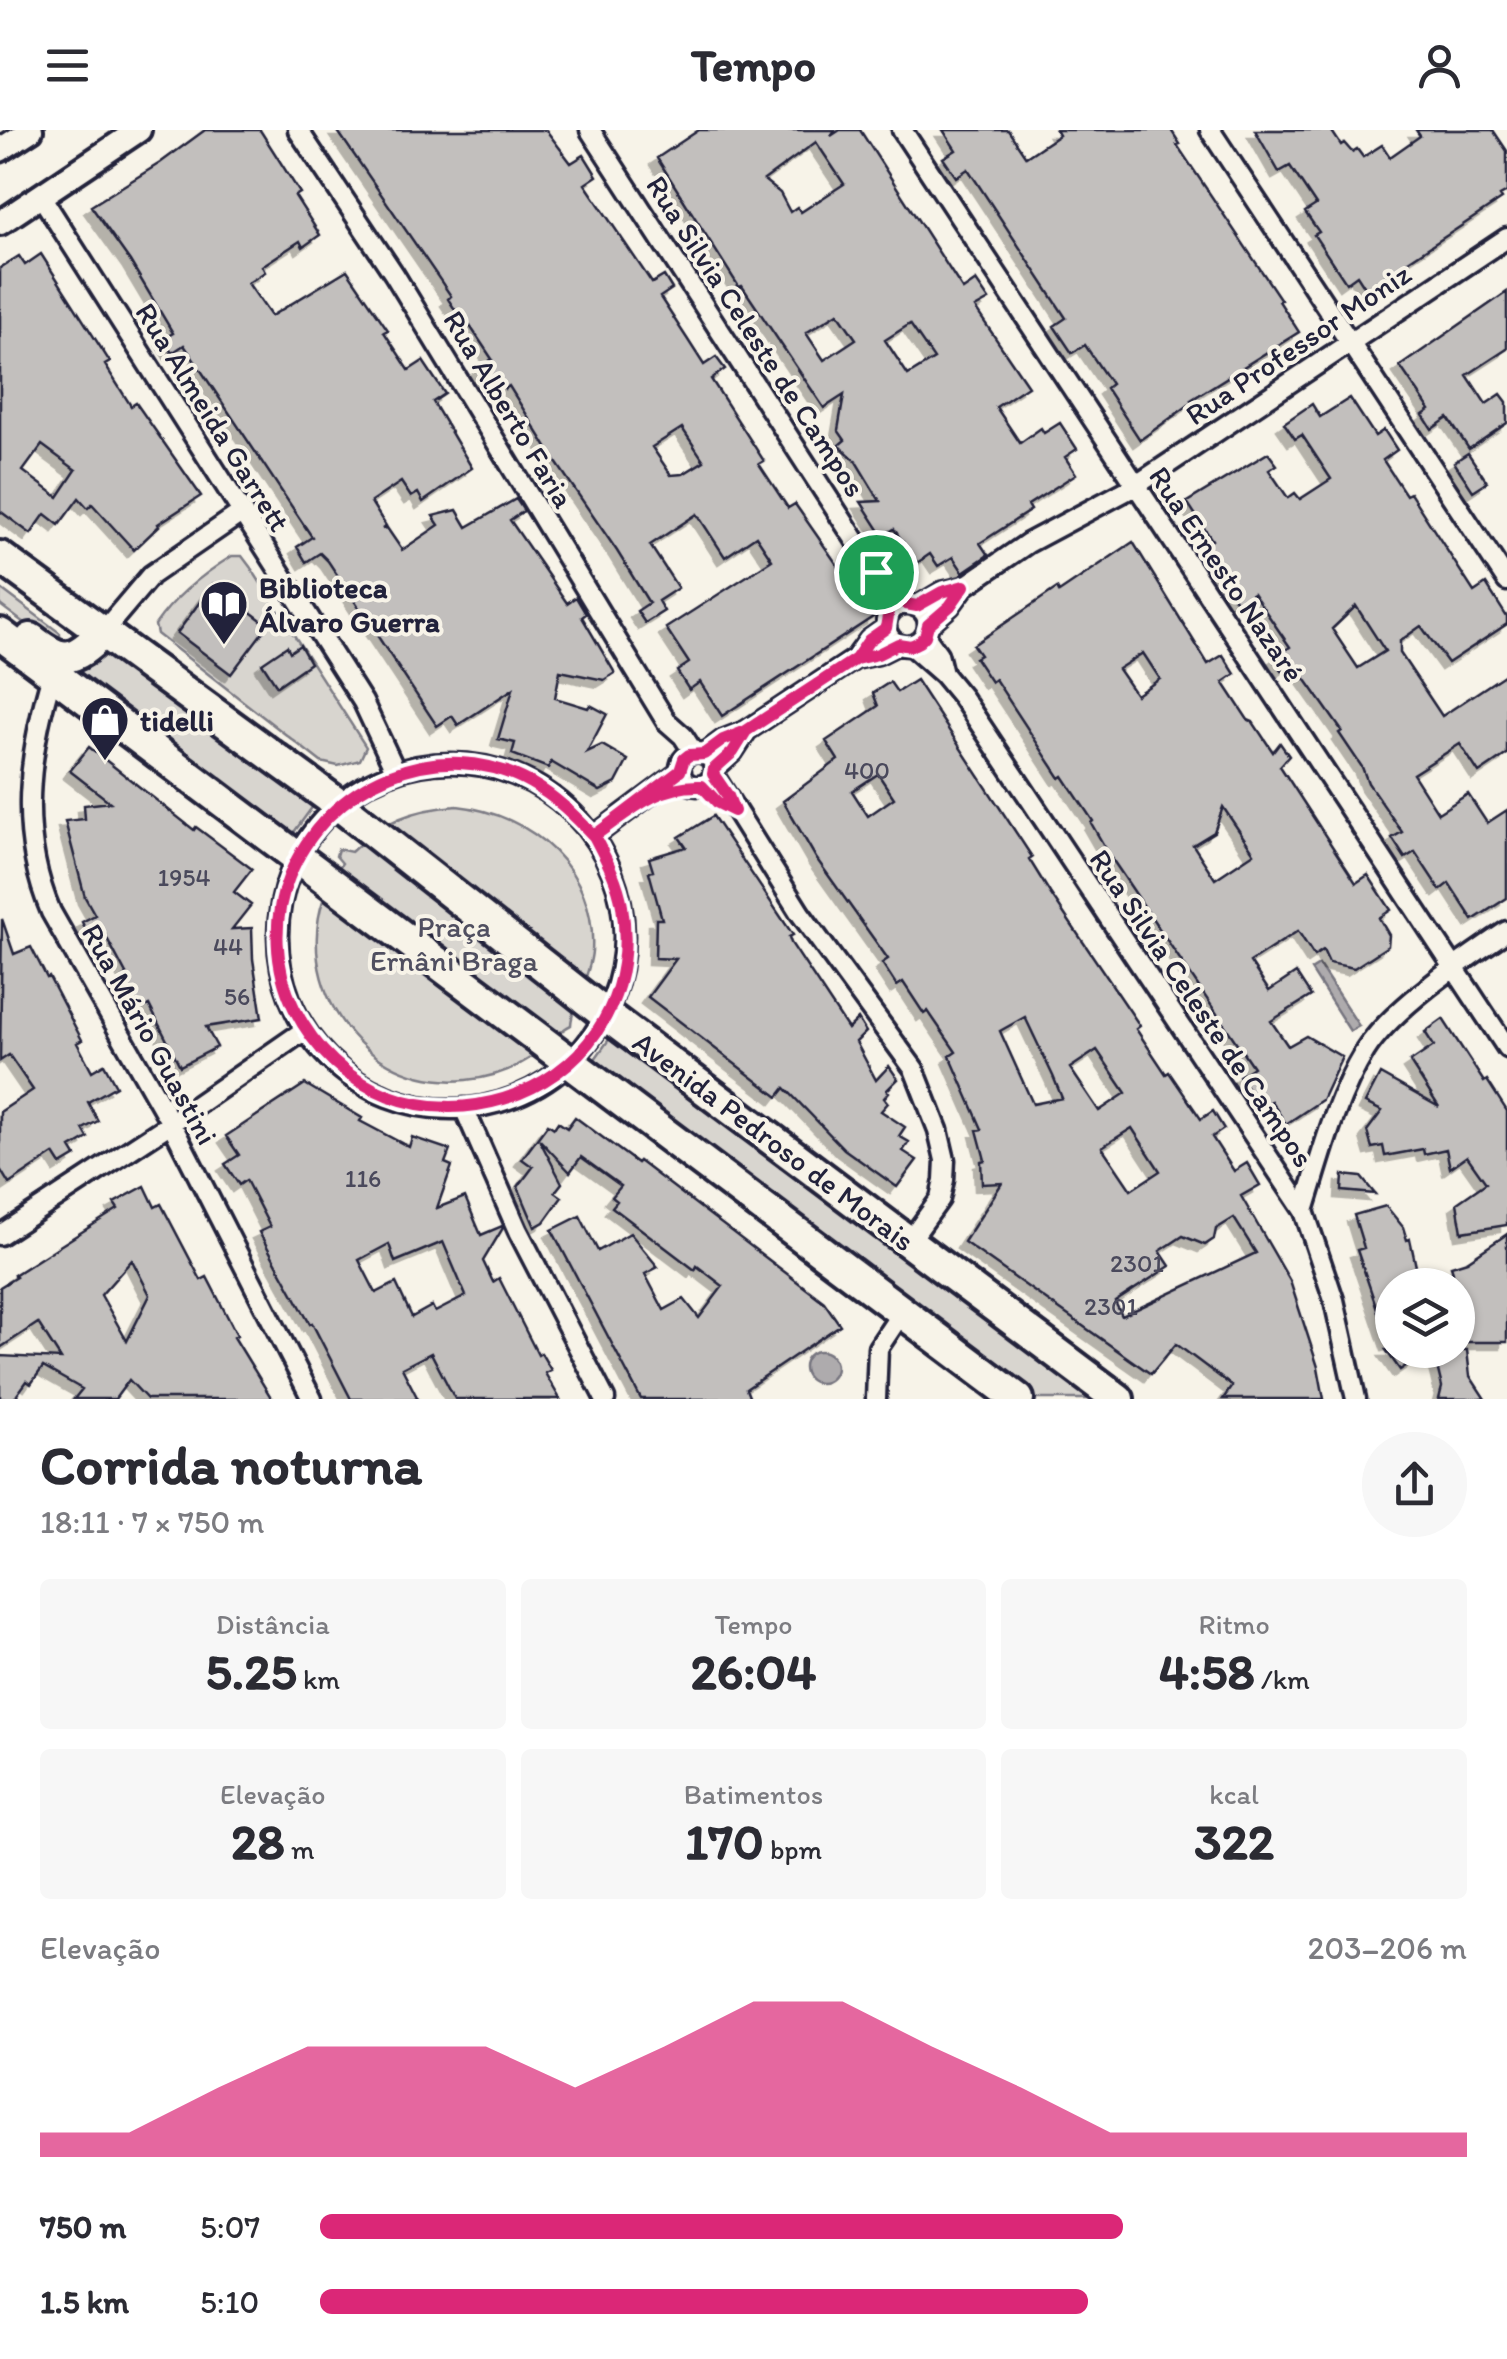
<!DOCTYPE html>
<html lang="pt">
<meta charset="utf-8">
<style>
body{margin:0;font-family:Itim,sans-serif;background:#f7f7f7;color:#2b2b33;height:100vh;display:flex;flex-direction:column;font-size:38px;white-space:nowrap}
*{box-sizing:border-box;margin:0}
p{font-size:32px;color:#7c7c81}
.icon{flex:none;width:55px;height:55px;fill:none;stroke:currentColor;stroke-width:2;stroke-linecap:round;stroke-linejoin:round}
.map{position:relative;height:1269px;overflow:hidden}
.drawer{display:flex;flex-direction:column;background:#fff;flex:1}
.drawer>*{flex:none}
.tools{position:absolute;left:1375px;top:1138px;display:grid;gap:20px}
.tools a{display:grid;place-items:center;width:100px;height:100px;border-radius:50%;background:#fff;box-shadow:0 2px 8px #0004;font-size:50px}
.pin{position:absolute;display:grid;place-items:center;width:85px;height:85px;color:#fff;margin:-42px;border:5px solid #fff;border-radius:50%;box-shadow:0 2px 10px #0007}
.round{display:grid;place-items:center;flex:none;width:105px;height:105px;border-radius:52px;background:#f7f7f7}
.head{display:flex;align-items:center;justify-content:space-between;height:170px;padding:0 40px}
h1{font-size:55px;font-weight:700;line-height:75px}
.figures{display:grid;grid-template-columns:repeat(3,1fr);gap:15px;height:170px;padding:10px 40px}
.figures div{display:grid;align-content:center;border-radius:10px;background:#f7f7f7;text-align:center}
.figures b{font-size:50px;font-weight:700}
.figures small{font-size:28px;font-weight:400}
.figures p{font-size:28px}
.chart{height:280px;padding:20px 40px}
.chart p{display:flex;justify-content:space-between}
.chart svg{width:100%;height:180px;margin-top:10px;fill:#db2777;opacity:.7}
ul{padding:0 40px;list-style:none;font-size:32px}
li{display:grid;grid-template-columns:160px 120px 1fr;align-items:center;height:75px}
li i{height:25px;border-radius:12px;background:#db2777}
header{display:flex;justify-content:space-between;align-items:center;height:130px;padding:0 40px;background:#fff;font-size:45px;font-weight:700}
.map>svg:first-child{display:block}
.green{fill:#d8d5cf;stroke:#7d7c85;stroke-width:2.5}
.water{fill:#aeabad;stroke:#76747f;stroke-width:2.5}
.building{fill:#c2bfbd;stroke:#22223b;stroke-width:2.5;fill-rule:evenodd;filter:url(#shadow)}
.lines{fill:none;stroke-linecap:round;stroke-linejoin:round}
.minor-casing{stroke:#22223b;stroke-width:25}
.tertiary-casing{stroke:#22223b;stroke-width:30}
.trunk-casing{stroke:#22223b;stroke-width:38}
.minor{stroke:#f7f3e8;stroke-width:18}
.tertiary{stroke:#f7f3e8;stroke-width:22}
.trunk{stroke:#f7f3e8;stroke-width:30}
.route-casing{stroke:#fff;stroke-width:20}
.route{stroke:#db2777;stroke-width:12}
.labels{text-anchor:middle;dominant-baseline:central;stroke-width:8;stroke-linejoin:round;paint-order:stroke}
.number-label{font-size:25px;fill:#4a495c}
.street-label{font-size:30px;fill:#22223b;stroke:#f7f3e8}
.poi-label{font-size:30px;font-weight:bold;fill:#22223b;stroke:#f7f3e8;text-anchor:start}
.park-label{font-size:30px;fill:#504f60;stroke:#f7f3e8}
</style>
<header><svg class="icon" aria-label="menu" viewBox="0 0 24 24"><path d="M4 6h16M4 12h16M4 18h16"/></svg>Tempo<svg class="icon" aria-label="person" viewBox="0 0 24 24"><circle cx="12" cy="8" r="4"/><path d="M4 21q1-7 8-7t8 7"/></svg></header>
<div class="map">
<svg width="1507" height="1269" viewBox="0 0 1507 1269">
<defs>
<filter id="shadow"><feDropShadow dx="-7" dy="7" stdDeviation="0" flood-color="#0004"/></filter>
</defs>
<rect width="100%" height="100%" fill="#f7f3e8"/>
<filter id="ink" filterUnits="userSpaceOnUse"><feTurbulence type="fractalNoise" baseFrequency=".01" numOctaves="2"/><feDisplacementMap in="SourceGraphic" scale="20" xChannelSelector="R" yChannelSelector="G"/><feConvolveMatrix kernelMatrix="1 2 1 2 8 2 1 2 1" color-interpolation-filters="sRGB"/></filter>
<g filter="url(#ink)">
<path class="green" d="M232,426H242L251,438L366,617L360,630L338,636L321,632L157,504L155,495C174,467 203,444 232,426Z
M0,458L60,503V514L53,515L0,475Z
M99,517L316,672L289,709L73,548Z
M457,676C532,684 597,740 592,821C590,848 571,877 571,895C558,901 549,914 537,923C516,939 491,948 466,950C350,961 275,827 342,733L336,726L338,719L351,722C382,691 414,679 457,676Z
M615,901L1099,1269H1032L590,936Z"/>
<path class="water" d="M1319,835L1359,896L1350,901L1311,840Z
M804 1237a16 16 0 1 1 32 0a16 16 0 1 1-32 0Z"/>
<path class="building" d="M205,0H260L300,63L295,66L320,105L303,117L300,111L262,136L265,142L248,153L271,186L347,140L388,200L384,202L409,240L423,231L445,264L433,272L472,338L423,372L418,363L411,367L401,352L371,372L386,396L382,399L387,398L402,420L439,395L433,386L457,380L467,397L516,369L524,381L510,390L567,473L576,467L586,484L582,487L615,543L604,550L560,541L555,568L588,578L590,575L607,584L587,622L602,615L628,630L616,653L600,661L551,632L548,638L512,624L515,613L498,609L513,559L458,595L452,586L437,596L328,431L320,423L306,432L297,417L312,407L184,215L172,223L163,209L173,203L130,131L91,76L160,33Z
M337,0H546L571,33L584,25L597,46L585,54L652,153L664,146L672,159L660,167L688,210L704,235L716,227L725,239L711,249L764,331L759,334L788,378L795,374L852,456L863,449L870,468L864,472L873,487L722,586L700,552L689,560L677,541L689,533L666,498L772,430L756,406L725,427L697,384L650,415L678,458L658,471L664,481L645,493L637,481L649,473L617,421L556,332L509,256L505,259L496,245L486,252L477,239L492,229L468,193L465,195L448,169L451,166ZM682,298L704,331L683,344L671,345L652,317Z
M699,0H835L831,6L840,0H860L963,160L976,151L989,170L975,178L1028,256L996,277L1020,313L1041,298L1044,303L1060,293L1077,319L1065,327L1076,344L1028,375L1031,380L980,413L988,425L963,442L953,427L938,436L930,424L917,433L894,399L883,406L861,372L880,371L855,330L839,315L845,310L838,300L844,265L824,278L742,156L739,157L657,28ZM816,12L844,54L801,82L797,77L790,82L780,63L764,50ZM838,183L856,209L824,230L806,203ZM910,194L934,229L908,245L885,210Z
M943,0H1008L1026,27L1059,5L1056,0H1171L1180,14L1177,15L1281,170L1279,171L1299,202L1191,270L1193,272L1140,310L1106,258L1111,254L1085,215L1072,223L1054,196L1066,188L968,39L956,47L943,28L956,20Z
M1255,0H1331L1341,15L1344,13L1352,22L1357,19L1363,27L1382,15L1390,27L1420,6L1416,0H1493L1507,21V62L1500,66L1502,69L1366,159L1357,145L1346,153L1314,105L1319,102L1305,82L1316,75L1290,36L1279,42Z
M41,124L110,232L105,235L131,276L136,273L201,366L158,394L159,396L134,420L92,374L88,378L79,368L59,395L45,384L31,404L0,381V138L19,126L25,135ZM42,315L76,340L58,367L23,341Z
M1507,162V219L1467,245L1486,274L1501,264L1507,272V293L1469,319L1448,288L1432,299L1423,285L1430,280L1400,236Z
M1350,268L1375,306L1384,300L1397,320L1383,330L1406,365L1410,363L1474,462L1486,454L1507,487V494L1448,533L1421,496L1400,511V523L1442,586L1507,543V624L1479,643L1460,614L1413,644L1438,683L1468,664L1487,693L1507,680V768L1473,790L1449,753L1440,760L1415,722L1405,728L1392,708L1402,702L1368,653L1362,637L1339,603L1342,601L1294,533L1282,541L1273,528L1290,517L1253,463L1237,473L1201,418L1212,410L1187,372L1268,323L1277,335L1269,340L1288,368L1295,363L1300,369L1331,349L1302,305L1295,309L1284,293L1312,274L1320,287ZM1356,476L1385,521L1358,538L1332,499Z
M1468,323L1487,352L1473,361L1454,332Z
M1133,412L1208,534L1223,525L1235,544L1223,552L1248,590L1253,592L1273,622L1280,613L1289,626L1280,636L1356,753L1368,745L1391,780L1379,788L1389,805L1388,816L1354,838L1329,833L1323,820L1314,826L1298,801L1250,832L1269,861L1296,843L1311,866L1271,891L1288,916L1306,906L1342,927L1322,970L1286,994L1271,971L1261,978L1239,946L1253,937L1110,726L1091,693L1093,691L1063,646L1060,648L995,549L991,552L975,528L980,525L973,515L1057,458L1059,462ZM1143,523L1160,549L1136,565L1118,539ZM1223,677L1254,723L1215,749L1193,715L1214,702Z
M213,454L268,495L231,544L177,503Z
M300,515L310,533L277,556L262,533L287,516L290,522Z
M916,550L1032,727L1029,729L1050,763L1138,893L1140,896L1136,899L1166,944L1169,942L1201,989L1213,981L1224,999L1212,1007L1234,1041L1247,1033L1260,1055L1241,1066L1290,1151L1318,1237L1324,1269H1223L1232,1256L1176,1214L1151,1244L964,1112L1002,1053L982,1054L981,1031L985,1030L977,1000L982,999L950,926L956,922L928,881L924,884L903,852L897,856L882,833L888,829L816,728L783,671L838,630L826,611L878,576L873,563L890,552L897,562ZM878,644L894,668L868,686L852,661ZM1025,887L1053,946L1062,968L1033,974L1000,901ZM1097,920L1126,963L1099,981L1070,938ZM1132,998L1160,1041L1131,1060L1102,1017ZM1234,1088L1256,1123L1122,1186L1115,1172L1170,1136L1160,1121L1183,1106L1205,1115L1214,1109L1216,1099Z
M89,617L194,700L196,697L252,739L234,762L251,775L232,799L252,798L253,829L262,888L206,897L217,917L180,936L149,875L139,880L123,848L127,846L102,799L89,806L82,792L95,785L85,767L65,691L85,689L84,675L110,672L70,641Z
M713,686L793,805L789,807L791,813L848,899L858,889L866,902L856,912L876,950L889,936L898,949L887,960L889,962L884,968L888,973L881,981L905,997L899,1006L909,1012L903,1021L917,1030L897,1057L844,1019L785,958L778,967L648,867L676,829L655,828L656,789H662L649,742L653,741L649,728L686,717L679,707Z
M2,789L14,824L31,817L47,848L49,847L82,910L77,913L92,941L104,934L116,956L88,972L98,991L83,999L88,1008L71,1018L76,1026L61,1035L54,1024L9,1054L0,1039V982L33,960L9,925L0,931Z
M1443,889L1484,952L1487,950L1507,981V1095L1462,1102L1457,1073L1486,1053L1467,1026L1450,1038L1446,1019L1424,1024L1423,1019L1385,1026L1383,1016L1372,1018L1367,1001L1382,981L1365,973L1380,944L1439,977L1410,932L1434,916L1425,902Z
M305,954L362,988L360,991L409,1017L412,1007L450,1020L445,1033L452,1036L437,1078L465,1067L481,1105L502,1096L503,1098L483,1131L493,1152L499,1148L538,1225L541,1223L551,1240L545,1243L560,1269H455L431,1223L402,1238L418,1269H351L312,1193L310,1194L259,1102L270,1097L246,1050L239,1055L225,1034L239,1025L226,1006ZM443,1112L466,1166L435,1182L432,1176L412,1187L396,1153L376,1163L359,1130L389,1114L395,1132Z
M575,987L637,1033L639,1031L824,1172L840,1195L746,1259L750,1269H641L552,1100L580,1086L598,1121L630,1103L658,1137L645,1144L664,1180L684,1169L699,1188L723,1156L697,1136L695,1140L612,1077L617,1071L612,1067L621,1056L581,1027L570,1042L539,1009L562,1053L555,1062L562,1067L544,1092L535,1097L518,1057L533,1037L522,1029L548,994L554,998L558,992L567,998Z
M1343,1045L1361,1047L1375,1064L1342,1061Z
M145,1056L155,1077L161,1074L201,1150L207,1147L237,1205L234,1207L272,1269H147L129,1250L115,1269H74L82,1259L43,1237L31,1254L27,1251L14,1269H0V1226L61,1229L38,1193L0,1218V1157L16,1147L14,1145L118,1079L114,1073ZM132,1130L150,1165L127,1211L101,1165Z
M1386,1076L1403,1097L1407,1110L1410,1109L1420,1155H1392V1213L1389,1214L1357,1120L1364,1118L1354,1085Z
M1507,1104V1212H1458V1186H1466L1461,1155H1424V1151L1453,1142L1451,1136L1467,1131Z
M1386,1220H1429L1400,1240Z
M1433,1220H1467L1470,1246L1485,1269H1439L1442,1257Z"/>
<g class="lines">
<g class="minor-casing">
<path id="minor" d="M298,0L394,144L666,591L683,606L694,623
M590,0L876,442L893,454L907,474
M902,0L1507,918
M1210,0L1507,451
M41,66L363,572L396,642
M876,442L888,486
M886 495a21 21 0 1 1 42 0a21 21 0 1 1-42 0Z
M917,477L942,462L964,457L1028,413L1135,356L1507,108
M928,495L950,476L964,457
M101,504L151,445L241,383
M925,506L938,524L943,544
M911,516L943,544L962,567L1304,1081L1334,1170L1356,1269
M855,529L878,524L898,514
M52,545C28,624 18,705 51,782L171,993L312,1269
M680 639a17 17 0 1 1 34 0a17 17 0 1 1-34 0Z
M704,624L723,610L746,601L855,529L869,510L886,498
M278 806a173 173 0 1 1 346 0a173 173 0 1 1-346 0Z
M714,639L733,622L746,602
M713,644L800,783L914,939L938,1000L945,1030L944,1050L940,1069L909,1112
M594,706L681,641
M464,978L518,1101L605,1269
M1304,1081C1321,1027 1335,970 1365,921C1391,879 1465,829 1507,801
M0,1105L171,993L305,900
M876,1269L878,1218L902,1182"/>
</g>
<g class="tertiary-casing">
<path id="tertiary" d="M0,20L31,0
M0,93L139,0"/>
</g>
<g class="trunk-casing">
<path id="trunk" d="M0,427L338,674L606,885L1118,1269
M0,504L1018,1269
M31,509C62,533 72,533 101,504"/>
</g>
<use href="#minor" class="minor"/>
<use href="#tertiary" class="tertiary"/>
<use href="#trunk" class="trunk"/>
</g>
</g>
<g class="lines" filter="url(#ink)">
<g class="route-casing">
<path id="route" d="M876,442L888,486L886,498L869,510L856,529L746,601L723,610L704,624L689,625L684,629L680,641L594,706C575,686 556,667 531,653C439,602 326,653 289,747C272,788 274,838 294,878C385,1057 654,975 622,776C618,751 606,729 594,706C630,681 657,654 702,656L718,673L734,681L728,666L713,644L714,639L733,622L746,601L856,529L878,524L898,514L911,516L919,512L925,506L928,495L950,476L964,456L942,462L917,476L906,474L893,454L876,442"/>
</g>
<use href="#route" class="route"/>
</g>
<defs>
<g id="library-pin" transform="scale(2.5)"><path d="M0 17L-7.5 6A9.5 9.5 0 1 1 7.5 6Z" fill="#22223b" stroke="#f7f3e8"/><path d="M-6-4Q-3-5.5-.7-3.5V5Q-3 3-6 4ZM6-4Q3-5.5 .7-3.5V5Q3 3 6 4Z" fill="#fff"/></g>
<g id="shop-pin" transform="scale(2.5)"><path d="M0 17L-7.5 6A9.5 9.5 0 1 1 7.5 6Z" fill="#22223b" stroke="#f7f3e8"/><path d="M-5-2.5h2.3a2.7 3.5 0 0 1 5.4 0H5L5.5 6h-11ZM-1.5-2.5h3a1.5 2.3 0 0 0-3 0Z" fill="#fff"/></g>
</defs>
<g fill-rule="evenodd">
<use href="#library-pin" x="224" y="474"/>
<use href="#shop-pin" x="105" y="590"/>
</g>
<g class="labels">
<g class="number-label">
<text x="867" y="640">400</text>
<text x="184" y="747">1954</text>
<text x="228" y="816">44</text>
<text x="237" y="866">56</text>
<text x="363" y="1048">116</text>
<text x="1137" y="1133">2301</text>
<text x="1111" y="1176">2301</text>
</g>
<g class="street-label">
<text transform="translate(756 206) rotate(57)">Rua Silvia Celeste de Campos</text>
<text transform="translate(1298 214) rotate(-34)">Rua Professor Moniz</text>
<text transform="translate(509 279) rotate(59)">Rua Alberto Faria</text>
<text transform="translate(213 287) rotate(58)">Rua Almeida Garrett</text>
<text transform="translate(1227 444) rotate(56)">Rua Ernesto Nazaré</text>
<text transform="translate(1202 878) rotate(56)">Rua Silvia Celeste de Campos</text>
<text transform="translate(150 904) rotate(61)">Rua Mário Guastini</text>
<text transform="translate(774 1011) rotate(37)">Avenida Pedroso de Morais</text>
</g>
<g class="poi-label">
<text x="259" y="457">Biblioteca<tspan x="259" dy="34">Álvaro Guerra</tspan></text>
<text x="140" y="590">tidelli</text>
</g>
<g class="park-label">
<text x="454" y="796">Praça<tspan x="454" dy="34">Ernâni Braga</tspan></text>
</g>
</g>
</svg>
<div class="tools">
<a><svg class="icon" aria-label="layers" viewBox="0 0 24 24"><path d="M12 4l9 5-9 5-9-5zM3 14l9 5 9-5"/></svg></a>
</div>
<div class="pin" style="left:876px;top:442px;background:#1e9e55"><svg class="icon" aria-label="arrive" viewBox="0 0 24 24"><path d="M6 21V4h12l-3 4 3 4H6"/></svg></div>
</div>
<section class="drawer">
<div class="head"><div><h1>Corrida noturna</h1><p>18:11 · 7 × 750 m</p></div><a class="round"><svg class="icon" aria-label="share" viewBox="0 0 24 24"><path d="M12 15V3M7 8l5-5 5 5M5 13v7h14v-7"/></svg></a></div>
<div class="figures">
<div><p>Distância</p><b>5.25<small> km</small></b></div>
<div><p>Tempo</p><b>26:04</b></div>
<div><p>Ritmo</p><b>4:58<small> /km</small></b></div>
</div>
<div class="figures">
<div><p>Elevação</p><b>28<small> m</small></b></div>
<div><p>Batimentos</p><b>170<small> bpm</small></b></div>
<div><p>kcal</p><b>322</b></div>
</div>
<div class="chart"><p><span>Elevação</span>203–206 m</p>
<svg viewBox="0 0 160 44" preserveAspectRatio="none"><path d="M0 44V38L10 38L20 27L30 17L40 17L50 17L60 27L70 17L80 6L90 6L100 17L110 27L120 38L130 38L140 38L150 38L160 38V44z"/></svg>
</div>
<ul>
<li><b>750 m</b>5:07<i style="width:70%"></i></li>
<li><b>1.5 km</b>5:10<i style="width:67%"></i></li>
</ul>
</section>
